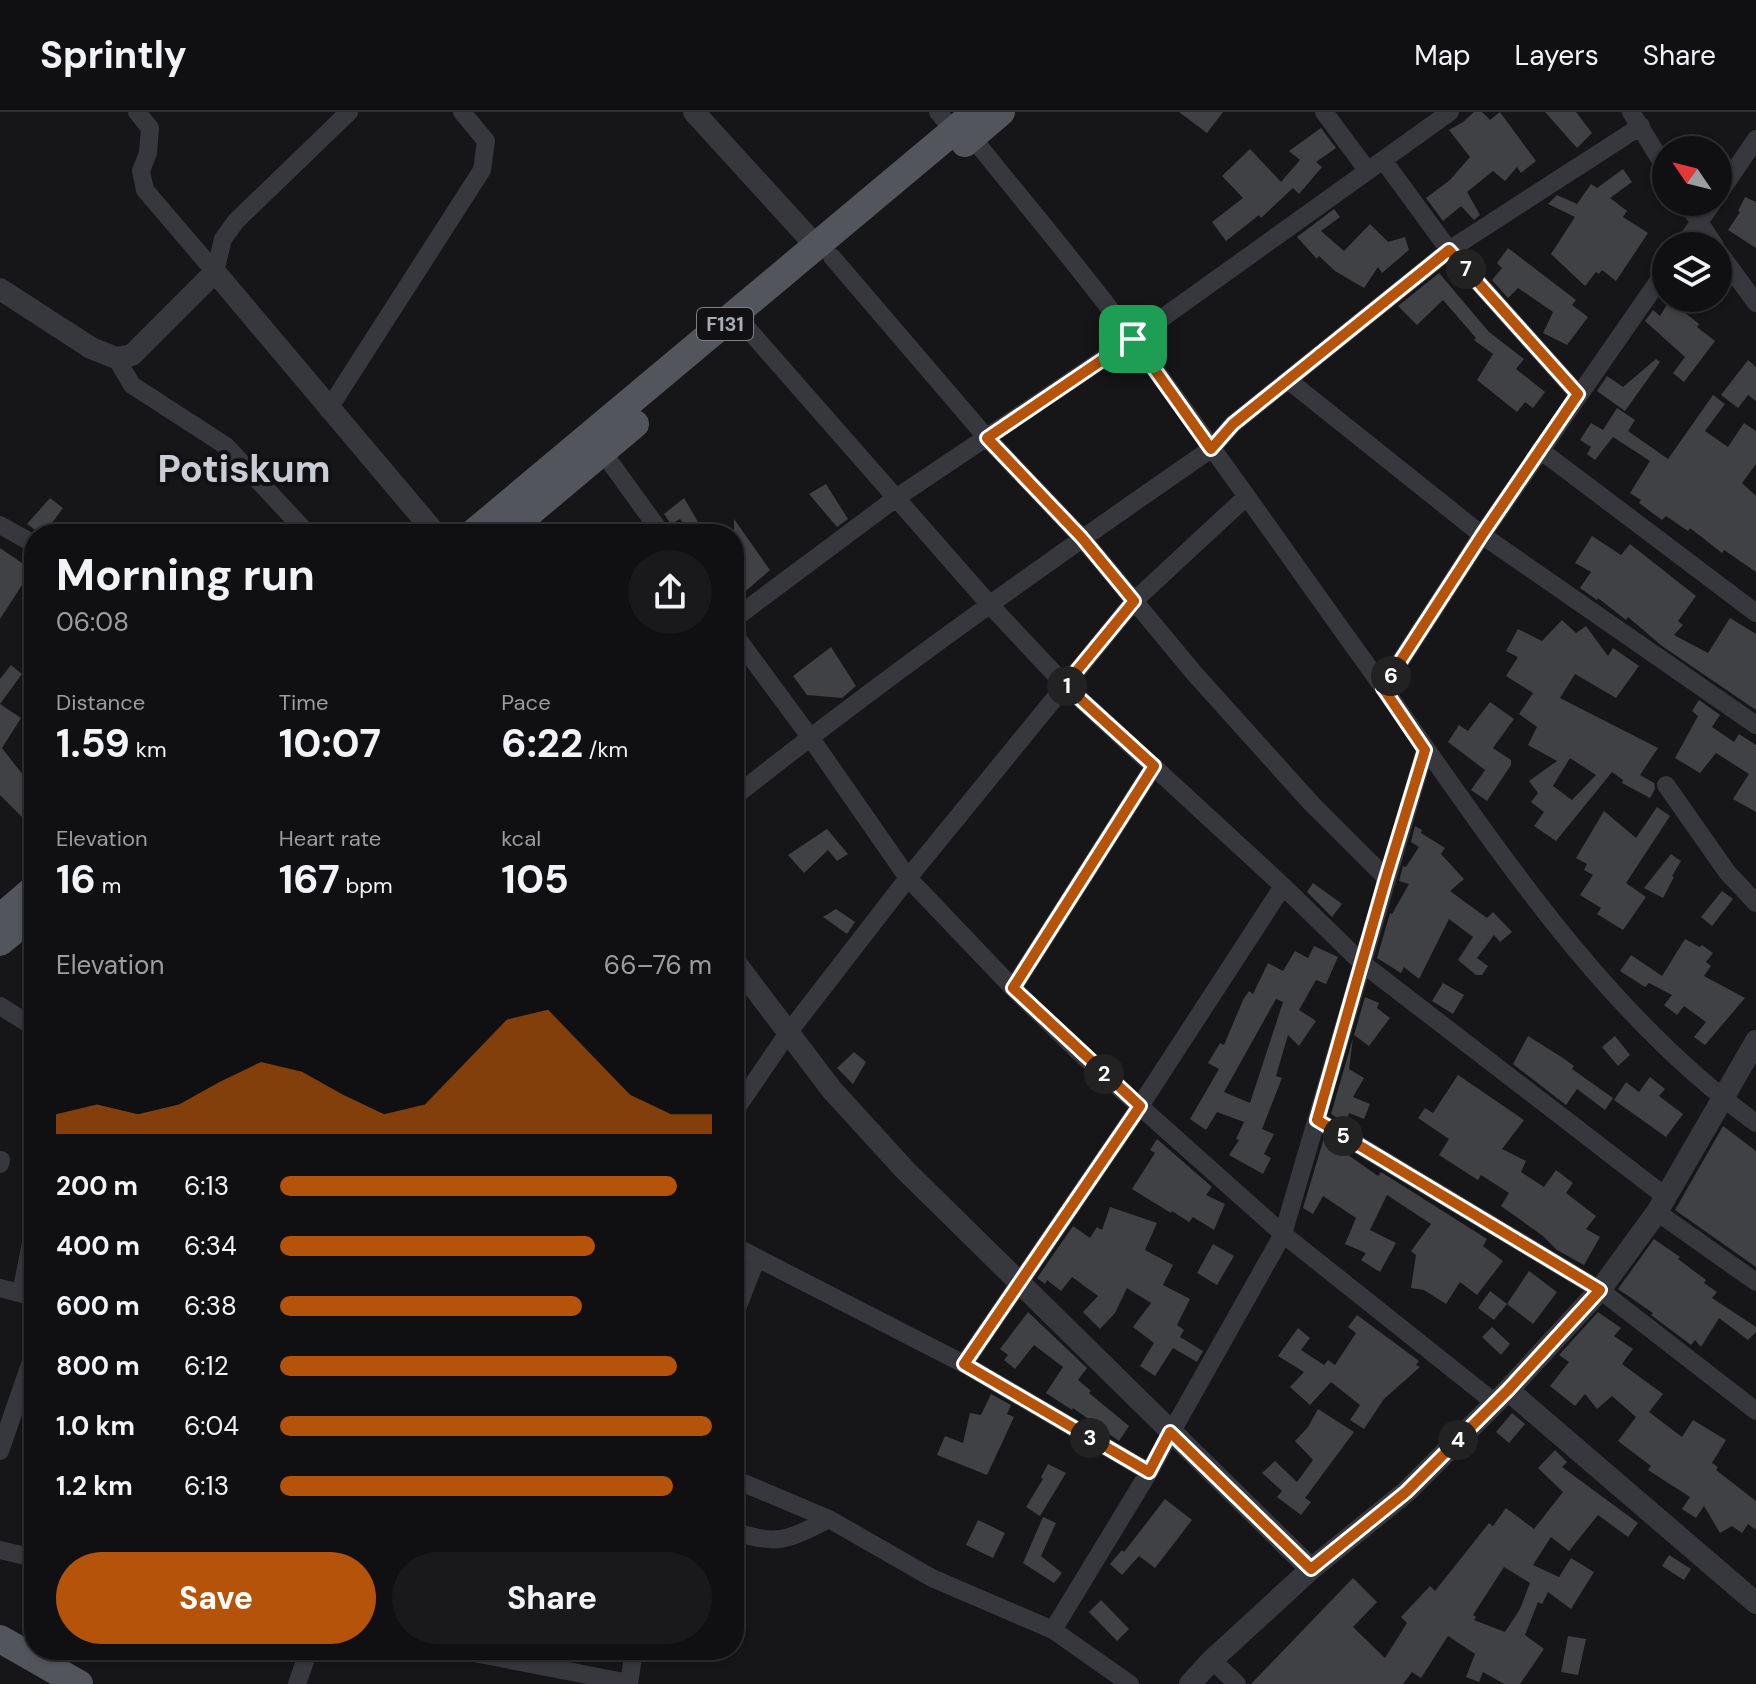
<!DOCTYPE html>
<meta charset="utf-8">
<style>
body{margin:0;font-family:"DM Sans",sans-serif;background:#19191b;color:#f1f3f6;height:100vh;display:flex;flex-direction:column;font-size:30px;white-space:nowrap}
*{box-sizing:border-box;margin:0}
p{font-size:26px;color:#9c9d9f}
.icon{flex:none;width:44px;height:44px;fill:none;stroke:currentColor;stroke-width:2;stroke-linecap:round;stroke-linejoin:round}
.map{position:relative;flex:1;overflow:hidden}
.panel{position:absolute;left:24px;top:412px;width:720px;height:1136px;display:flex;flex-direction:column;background:#101012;border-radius:32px;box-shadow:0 2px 6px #0004,0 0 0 2px #303032}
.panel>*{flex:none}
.needle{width:52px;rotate:305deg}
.fabs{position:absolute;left:1652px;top:24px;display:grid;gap:16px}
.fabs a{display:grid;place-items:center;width:80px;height:80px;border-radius:50%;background:#101012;box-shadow:0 2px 6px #0004,0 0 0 2px #303032;font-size:40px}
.pin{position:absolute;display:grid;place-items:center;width:68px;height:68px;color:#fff;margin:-34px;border-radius:16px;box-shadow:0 4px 12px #0006}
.km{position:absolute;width:40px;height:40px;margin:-20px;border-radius:50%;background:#222;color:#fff;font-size:22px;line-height:40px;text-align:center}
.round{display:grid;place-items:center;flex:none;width:84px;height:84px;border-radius:42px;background:#19191b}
.head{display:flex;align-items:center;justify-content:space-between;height:136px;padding:0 32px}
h1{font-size:44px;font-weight:700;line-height:60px}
.metrics{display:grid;grid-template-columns:repeat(3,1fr);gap:12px;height:136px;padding:8px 32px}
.metrics div{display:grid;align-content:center}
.metrics b{font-size:40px;font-weight:700}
.metrics small{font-size:22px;font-weight:400}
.metrics p{font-size:22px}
.chart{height:224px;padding:16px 32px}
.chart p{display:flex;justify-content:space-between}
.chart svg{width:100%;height:144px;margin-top:8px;fill:#b45309;opacity:.7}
.primary-button{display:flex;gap:16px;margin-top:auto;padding:16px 32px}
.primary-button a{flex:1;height:92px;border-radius:48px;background:#b45309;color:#fff;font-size:32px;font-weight:700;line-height:92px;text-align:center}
.primary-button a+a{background:#19191b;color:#f1f3f6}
ul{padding:0 32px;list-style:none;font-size:26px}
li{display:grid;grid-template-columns:128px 96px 1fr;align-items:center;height:60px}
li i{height:20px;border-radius:10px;background:#b45309}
header{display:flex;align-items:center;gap:48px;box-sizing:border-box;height:112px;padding:0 40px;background:#101012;border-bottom:2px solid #303032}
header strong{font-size:38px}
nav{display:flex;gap:44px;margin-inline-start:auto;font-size:28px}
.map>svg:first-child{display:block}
.building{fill:#404145;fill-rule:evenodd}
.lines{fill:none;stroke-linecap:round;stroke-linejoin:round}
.minor{stroke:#37383d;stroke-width:18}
.tertiary{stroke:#37383d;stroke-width:22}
.primary{stroke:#53555c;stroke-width:28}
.route-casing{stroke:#fff;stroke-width:16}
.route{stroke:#b45309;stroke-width:10}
.labels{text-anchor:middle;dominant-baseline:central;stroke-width:8;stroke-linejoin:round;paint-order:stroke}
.shield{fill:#111113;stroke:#7b7e86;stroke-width:2}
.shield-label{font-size:20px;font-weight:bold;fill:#a8adb8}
.town-label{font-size:38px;font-weight:bold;fill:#c9ccd4;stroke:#111113}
</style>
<header>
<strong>Sprintly</strong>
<nav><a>Map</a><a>Layers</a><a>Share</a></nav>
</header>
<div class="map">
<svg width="1756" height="1572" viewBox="0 0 1756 1572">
<rect width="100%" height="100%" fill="#161618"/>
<path class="building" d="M1179,0H1223L1207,21Z
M1474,0H1482L1490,8L1500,0L1536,49L1521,61L1517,55L1505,69L1493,59L1467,80L1480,103L1474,108L1461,94L1443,109L1426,86L1450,68L1470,45L1449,18L1463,10Z
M1545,0H1576L1592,21L1577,36Z
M1321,16L1336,36L1316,50L1322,55L1299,82L1293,76L1261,106L1259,103L1226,129L1212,110L1243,86L1222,64L1250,37L1281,70L1300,48L1289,39Z
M1623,57L1632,70L1610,86L1627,99L1623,105L1648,121L1616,169L1602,158L1599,162L1596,160L1585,174L1551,142L1575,105L1548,92L1557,83L1577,92L1591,72L1597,76Z
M1745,85L1756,90V136L1728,118L1740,100L1738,99Z
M1334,97L1340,105L1321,119L1344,139L1370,112L1388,130L1405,125L1409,138L1382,161L1378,155L1364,176L1335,159L1319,144L1317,147L1297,125Z
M1508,136L1576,188L1572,193L1588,205L1567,233L1543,221L1553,200L1518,176L1508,186L1492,168L1502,156L1497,151Z
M1439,161L1489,220L1524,247L1516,257L1545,280L1533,296L1525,290L1517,300L1477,268L1493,242L1474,228L1476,226L1443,188L1417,213L1398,194Z
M1671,186H1680L1688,190L1683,199L1699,212L1697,215L1715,229L1684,270L1673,261L1685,245L1645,209L1653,198L1660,204Z
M1656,247L1660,250L1625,299L1597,279L1607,264L1623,275Z
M1748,248L1756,255V289L1748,283L1738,296L1721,283Z
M1713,283L1725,292L1705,319L1728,335L1744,311L1756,319V352L1742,371L1756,384V460L1724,438L1722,441L1690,416L1688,419L1666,404L1662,408L1639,391L1641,388L1630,381L1650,349L1613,325L1595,348L1587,342L1591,335L1580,328L1591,311L1603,318L1617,296L1635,308L1628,319L1668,347Z
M826,372L848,407L837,415L809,382Z
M50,386L63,396L52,411L73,422H41L27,412Z
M684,386L705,422H692L680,407L671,412L664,402Z
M734,407L770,458L741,483L734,476Z
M1592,424L1621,443L1630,432L1696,484L1678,509L1683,513L1674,523L1708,541L1730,506L1756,522V598L1662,534L1628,505L1626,508L1598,486L1597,488L1580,476L1591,460L1575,451Z
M0,436L22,451L25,446L34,451V480L22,473L0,507Z
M1562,508L1576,521L1586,514L1608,544L1613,536L1639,554L1616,586L1575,562L1560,586L1658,636L1640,663L1654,671L1655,677L1650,686L1622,671L1623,668L1612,660L1556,729L1534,714L1544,700L1531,690L1538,681L1529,669L1557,649L1528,633L1537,615L1519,602L1533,581L1506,564L1518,545L1506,539L1518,517L1542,529ZM1570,646L1596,663L1572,688L1553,674Z
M831,535L856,574L842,586L807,583L793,564Z
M11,553L22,562L0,592V567Z
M1699,588L1720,603L1712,615L1734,630L1739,622L1756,633V700L1733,687L1749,662L1716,641L1700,661L1675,646L1698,604L1692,599Z
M1490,590L1514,607L1493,636L1511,648V653L1487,689L1471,678L1485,658L1448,630L1459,613L1468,619Z
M0,592L21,606L2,636L34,677V717L0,683Z
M1657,695L1670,704L1626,771L1646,785L1623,818L1597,802L1601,796L1580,783L1593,763L1584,758L1587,752L1576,746L1604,699L1636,726Z
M1415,714L1422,718L1421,721L1445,736L1441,742L1464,767L1450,779L1487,806L1493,800L1512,820L1500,830L1494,823L1477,846L1488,854L1482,863H1476L1458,848L1473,825L1449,807L1419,867L1404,855L1401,861L1377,846L1390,801L1392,802L1409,772L1399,769L1403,754L1406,755L1419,735L1411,730Z
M827,717L848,742L837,749L828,738L804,761L788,743Z
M1671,742L1681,749L1672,764L1674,765L1663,786L1644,776Z
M1313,771L1342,792L1332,805L1307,780Z
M1722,779L1733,787L1712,814L1701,805Z
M836,797L855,810L847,822L823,805Z
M1685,827L1700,835L1702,833L1713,841L1706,850L1711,854L1704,864L1745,886L1705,933L1694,925L1706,910L1684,894L1677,903L1664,893L1672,883L1649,871L1645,875L1620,859L1631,843L1662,864Z
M1314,834L1338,845L1326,872L1316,868L1299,898L1316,909L1299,934L1288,923L1276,964L1282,966L1262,1017L1274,1022L1264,1042L1271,1046L1263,1062L1229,1043L1239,1028L1236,1027L1244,1010L1217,1000L1206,1018L1190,1007L1219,957L1208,951L1220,931L1224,933L1243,888L1249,879L1253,882L1268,851L1283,859L1295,839L1308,846ZM1276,887L1283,890L1250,991L1224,980Z
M1443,871L1464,883L1453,902L1432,889Z
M1365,885L1379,891L1377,896L1390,906L1369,934L1354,923Z
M1528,924L1563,946L1574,954L1572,957L1613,986L1605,998L1577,977L1566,993L1513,952Z
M1615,924L1630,943L1618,954L1602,935Z
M1353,926L1349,957L1364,966L1353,985L1370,992L1364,1007L1349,1001L1346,1011L1331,1002Z
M854,940L866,950L853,972L837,956Z
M1458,963L1524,1008L1502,1037L1526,1049L1521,1060L1544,1075L1556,1058L1573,1071L1566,1081L1596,1104L1586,1117L1600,1125L1584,1153L1557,1138L1543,1124L1501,1094L1509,1081L1481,1063L1478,1068L1439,1043L1449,1027L1418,1006L1425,996L1433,1001Z
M1650,965L1665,977L1659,984L1683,1002L1666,1025L1614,988L1626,970L1639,980Z
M1723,1014L1756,1039V1155L1675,1098Z
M1324,1026L1378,1064L1381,1060L1487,1127L1483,1134L1503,1149L1477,1183L1460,1170L1446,1192L1424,1178L1411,1176L1416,1143L1411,1139L1431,1112L1387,1083L1370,1118L1396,1131L1380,1160L1361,1148L1366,1141L1345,1132L1356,1106L1323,1084L1313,1102L1303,1096Z
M1157,1027L1212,1075L1206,1083L1225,1092L1214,1118L1193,1105L1189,1110L1172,1099L1171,1101L1132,1077L1155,1041L1150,1038Z
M1110,1095L1157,1111L1145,1138L1173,1153L1163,1173L1190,1187L1177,1213L1184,1218L1180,1225L1203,1239L1197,1250L1173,1236L1155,1264L1140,1254L1154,1231L1133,1215L1151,1191L1127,1176L1115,1201L1100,1217L1083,1200L1098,1184L1072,1165L1061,1179L1047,1168L1045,1172L1037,1166L1073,1114L1090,1126L1097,1115L1102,1118Z
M1654,1127L1680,1145L1678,1147L1706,1168L1704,1171L1717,1180L1712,1186L1756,1215V1220L1748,1228L1719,1206L1701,1235L1695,1228L1691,1233L1651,1203L1653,1201L1618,1177Z
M1213,1132L1234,1144L1217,1173L1197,1161Z
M1529,1159L1557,1180L1533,1212L1507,1192Z
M1490,1179L1507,1192L1494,1208L1478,1196Z
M1028,1200L1087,1256L1078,1268L1091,1279L1089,1281L1129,1314L1119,1329L1073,1296L1072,1298L1046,1281L1063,1255L1034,1233L1015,1257L1004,1248L1008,1243L1000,1237Z
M1598,1200L1621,1216L1614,1224L1633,1237L1622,1252L1663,1282L1649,1300L1682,1325L1693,1308L1726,1328L1712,1351L1718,1355L1716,1358L1756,1389V1418L1748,1412L1742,1421L1732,1414L1720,1421L1704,1394L1696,1406L1682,1397L1690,1385L1648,1358L1651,1354L1618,1329L1636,1305L1612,1284L1597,1297L1585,1282L1575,1294L1550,1274L1569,1250L1559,1243Z
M1357,1203L1419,1249L1416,1253L1420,1255L1384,1287L1364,1317L1350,1308L1360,1293L1331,1270L1310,1293L1290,1275L1304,1260L1278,1244L1298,1216L1310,1226L1301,1238L1324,1253L1328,1248L1335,1253L1356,1221L1348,1215Z
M1492,1215L1510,1232L1501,1243L1482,1225Z
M991,1282L1011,1293L1007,1302L1014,1305L987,1363L937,1343L945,1324L963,1331L970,1301L981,1303Z
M1318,1297L1354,1320L1305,1386L1311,1390L1301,1403L1277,1385L1282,1379L1262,1361L1275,1349L1297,1370L1313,1348L1295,1329L1308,1315Z
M1512,1301L1525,1312L1509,1331L1496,1320Z
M1555,1338L1567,1350L1562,1355L1638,1411L1628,1425L1598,1403L1569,1439L1551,1425L1533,1453L1559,1465L1571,1446L1594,1460L1571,1497L1548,1480L1542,1492L1538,1490L1525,1523L1544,1537L1520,1572H1504L1483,1560L1479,1570L1466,1565L1475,1542L1448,1524L1421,1566L1412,1560L1403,1572H1251L1353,1466L1377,1490L1353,1515L1385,1546L1407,1511L1401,1505L1430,1474L1435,1479L1489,1411L1493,1414L1506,1396L1534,1417L1563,1380L1538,1356ZM1504,1455L1530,1471L1520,1497L1505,1520L1474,1508L1476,1505L1473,1503Z
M1048,1352L1066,1361L1040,1404L1026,1395L1043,1367L1041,1365Z
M1165,1387L1192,1408L1155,1456L1139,1444L1122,1463L1110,1452L1122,1438L1124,1440Z
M1043,1405L1056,1411L1041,1444L1062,1461L1054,1471L1023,1451Z
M978,1408L1005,1421L993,1446L966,1433Z
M1669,1443L1691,1457L1684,1468L1662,1454Z
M1101,1488L1129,1517L1117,1529L1089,1500Z
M1568,1524L1586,1527L1578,1563L1561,1560Z"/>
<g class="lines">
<path class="minor" d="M137,0L150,16L148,41L141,59L145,78L215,160
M938,0L954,19
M1324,0L1368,59
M1631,0L1666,57
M972,25C1026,93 1083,159 1134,229C1216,339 1294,452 1375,564C1487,721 1597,896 1756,1011
M1383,48L1449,138L1578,282
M1718,83L1756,27
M1686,90L1715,134
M1683,134L1713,90
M1718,139L1756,191
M832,145L987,326L1082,426L1194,561L1311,691L1386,766
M215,160L223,127L236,109L349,0
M747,216L990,493L1065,573L1283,774L1362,851L1666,1085
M116,246L132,273L226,334L308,422
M1288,268L1482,423L1756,613
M328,298L482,58L486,29L462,0
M1540,338L1756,501
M602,339L662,422
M0,413L34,432
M734,507L896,386L1133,227L1450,0
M734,522L810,625L908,766L1013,876L1079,940L1283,1122L1494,1290
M1383,576L1482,423L1666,158
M1666,673L1727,760L1756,791
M734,685C888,563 1049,449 1211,337L1233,312L1449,138L1641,14
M1013,876L1154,654
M0,894L34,915
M734,1000L788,921L908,766L1134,489L1246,385
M1317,1008L1600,1178L1756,1299
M0,1052L1,1048
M1657,1100L1756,1170
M734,1134L964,1252L1149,1360
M0,1176L34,1185
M21,1181L34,1116
M734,1204L756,1148
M964,1252L1140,994L1283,774
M0,1339L34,1241
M734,1367L829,1407L932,1466L1053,1518L1130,1572
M734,1419C778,1435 789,1427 829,1407
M0,1438L34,1446
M1053,1518L1149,1360L1283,1122L1425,638
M459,1538L629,1571
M1212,1548L1237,1572
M297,1572L309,1538
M629,1572L634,1538"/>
<path class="tertiary" d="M694,0L817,135
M0,177L91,236L116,246L132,243L215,160L436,422
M734,849L832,978L905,1058L1311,1457
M1508,1278L1756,1491
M1190,1572L1212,1548L1311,1457L1406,1380L1508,1278L1600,1178L1657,1100L1756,929"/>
<path class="primary" d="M965,31L1001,0
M472,422L976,0
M504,422L635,312
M0,806L34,777
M0,830L34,802
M0,1527L79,1572"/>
</g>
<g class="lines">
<g class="route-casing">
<path id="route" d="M1449,138L1578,282L1482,423L1383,576L1425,638L1386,766L1317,1008L1600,1178L1508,1278L1406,1380L1311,1457L1170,1320L1149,1360L964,1252L1140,994L1013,876L1154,654L1065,573L1134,489L1082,426L987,326L1133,227L1211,337L1233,312Z"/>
</g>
<use href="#route" class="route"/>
</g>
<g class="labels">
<rect class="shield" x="697" y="196" width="56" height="32" rx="6"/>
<g class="shield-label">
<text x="725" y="212">F131</text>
</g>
<g class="town-label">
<text x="244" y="357">Potiskum</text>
</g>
</g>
</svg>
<div class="fabs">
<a><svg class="needle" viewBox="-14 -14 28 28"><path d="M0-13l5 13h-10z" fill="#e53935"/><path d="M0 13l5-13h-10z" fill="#9c9d9f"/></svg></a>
<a><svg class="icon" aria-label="layers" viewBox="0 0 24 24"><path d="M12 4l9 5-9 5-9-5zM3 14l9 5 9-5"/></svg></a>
</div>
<div class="pin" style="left:1133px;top:227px;background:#1e9e55"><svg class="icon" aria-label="arrive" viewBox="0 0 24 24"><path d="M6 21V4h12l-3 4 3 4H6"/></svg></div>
<b class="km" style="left:1067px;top:574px">1</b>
<b class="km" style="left:1104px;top:962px">2</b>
<b class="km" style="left:1090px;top:1326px">3</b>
<b class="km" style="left:1458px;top:1328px">4</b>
<b class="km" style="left:1343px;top:1024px">5</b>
<b class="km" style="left:1391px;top:564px">6</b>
<b class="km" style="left:1466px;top:157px">7</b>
<section class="panel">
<div class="head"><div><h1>Morning run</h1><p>06:08</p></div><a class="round"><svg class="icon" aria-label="share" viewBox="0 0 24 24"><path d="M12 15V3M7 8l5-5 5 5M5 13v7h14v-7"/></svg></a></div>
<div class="metrics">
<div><p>Distance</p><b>1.59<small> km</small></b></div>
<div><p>Time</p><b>10:07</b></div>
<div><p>Pace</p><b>6:22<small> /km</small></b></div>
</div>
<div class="metrics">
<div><p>Elevation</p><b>16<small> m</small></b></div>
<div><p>Heart rate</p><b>167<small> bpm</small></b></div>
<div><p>kcal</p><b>105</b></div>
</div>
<div class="chart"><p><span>Elevation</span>66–76 m</p>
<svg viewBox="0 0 160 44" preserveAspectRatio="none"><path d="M0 44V38L10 35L20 38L30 35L40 28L50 22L60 25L70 32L80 38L90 35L100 22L110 9L120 6L130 19L140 32L150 38L160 38V44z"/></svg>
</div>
<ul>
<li><b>200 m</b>6:13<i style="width:92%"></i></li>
<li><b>400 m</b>6:34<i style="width:73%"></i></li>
<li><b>600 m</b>6:38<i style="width:70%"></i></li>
<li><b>800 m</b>6:12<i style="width:92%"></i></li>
<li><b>1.0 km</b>6:04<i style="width:100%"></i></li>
<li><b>1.2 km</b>6:13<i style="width:91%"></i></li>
</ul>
<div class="primary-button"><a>Save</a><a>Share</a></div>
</section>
</div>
